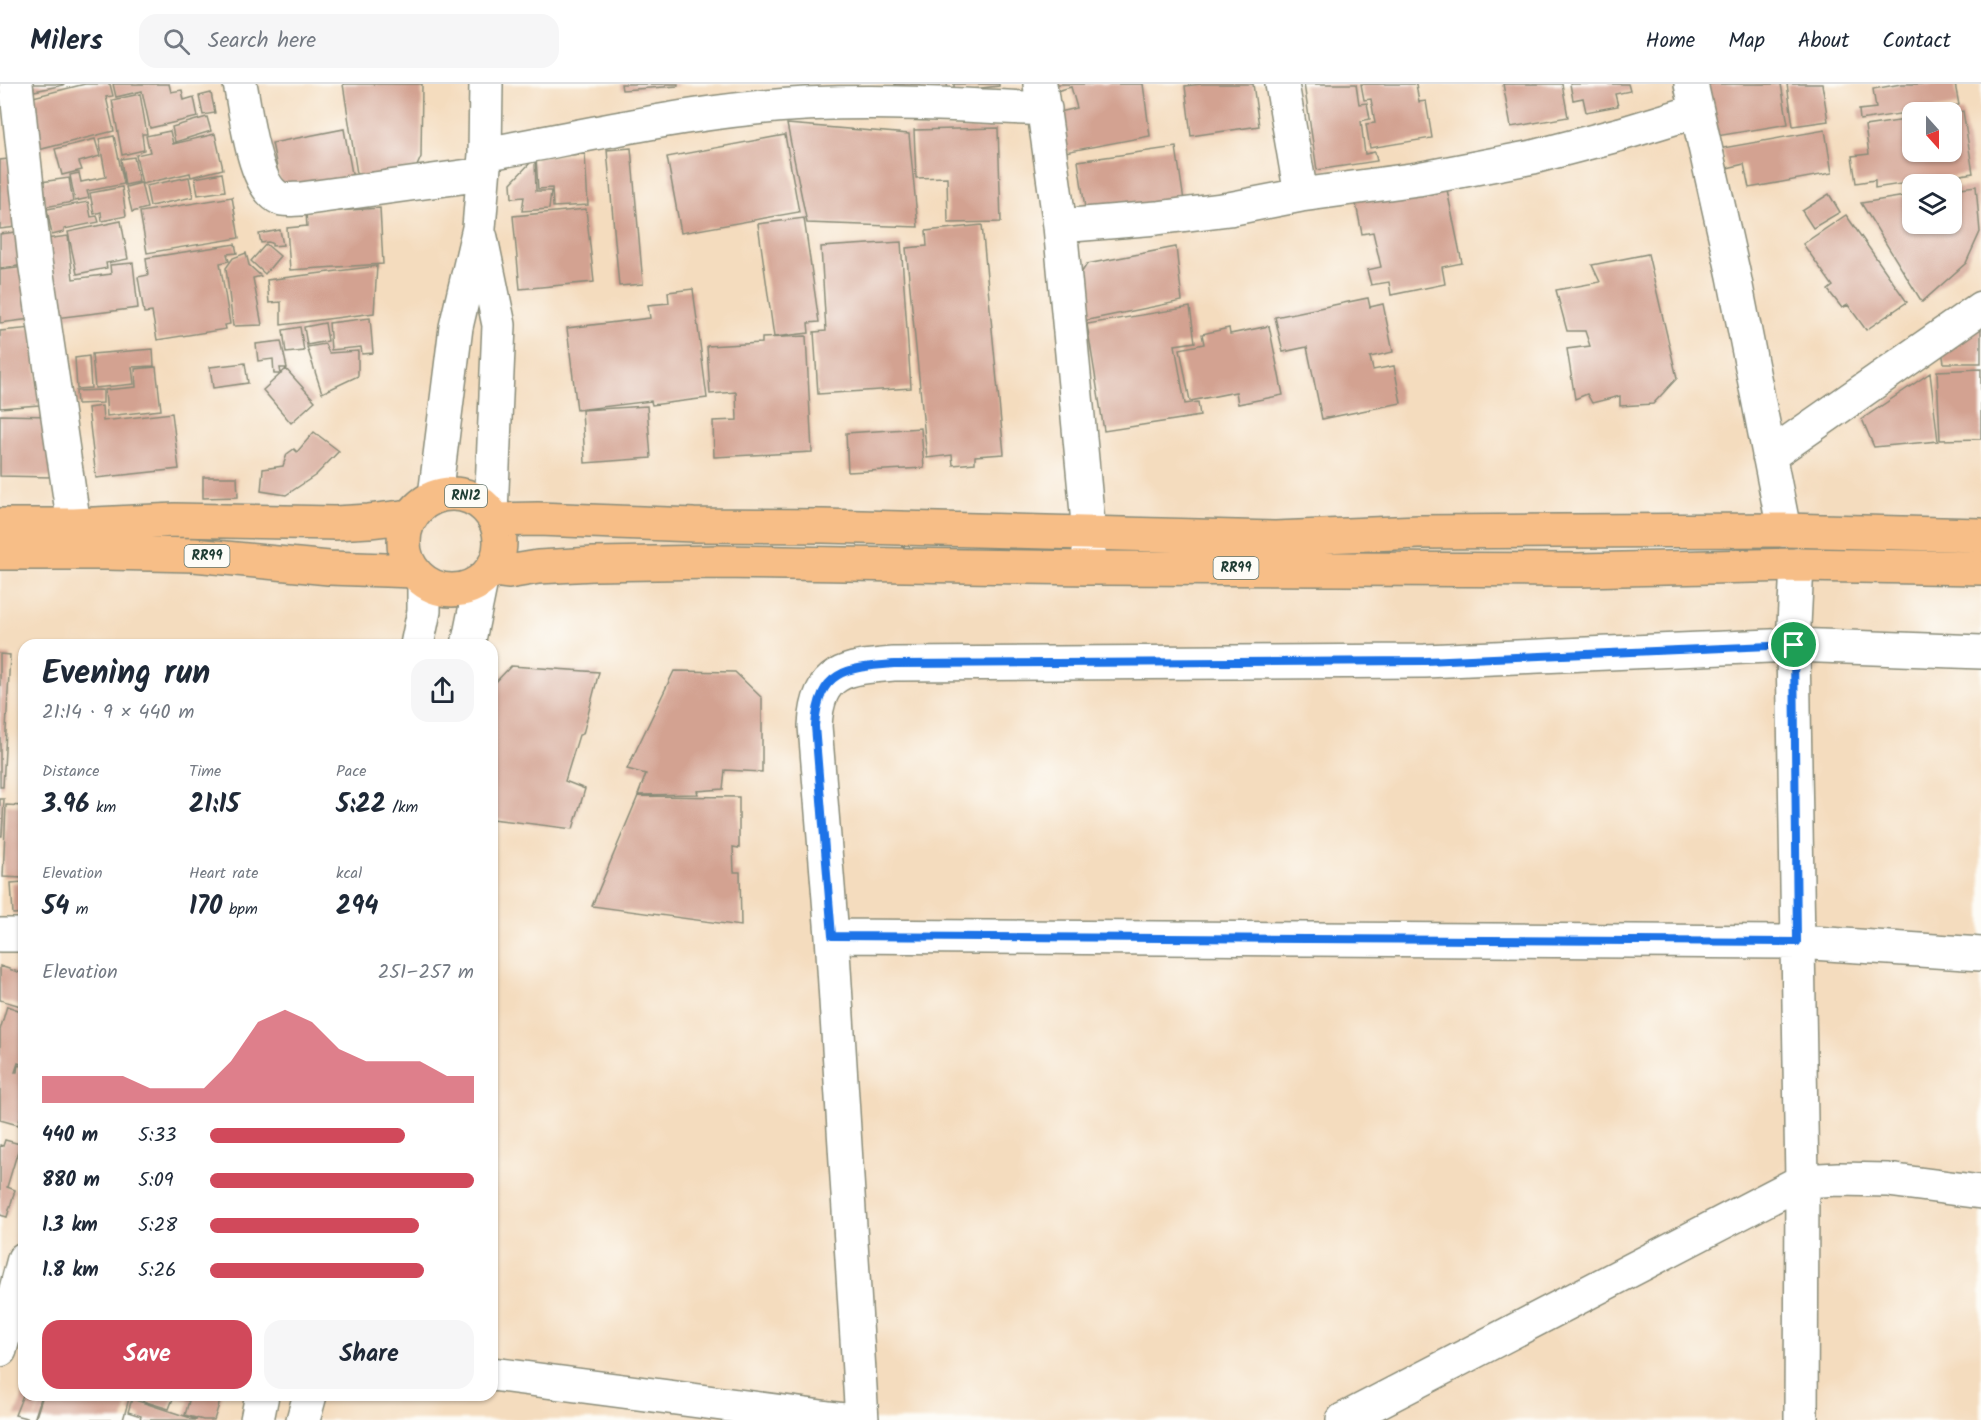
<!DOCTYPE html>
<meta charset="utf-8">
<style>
body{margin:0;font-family:Kalam,sans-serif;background:#f6f6f7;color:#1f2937;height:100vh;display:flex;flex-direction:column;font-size:22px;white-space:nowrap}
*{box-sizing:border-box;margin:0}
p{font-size:20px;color:#747a83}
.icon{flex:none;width:33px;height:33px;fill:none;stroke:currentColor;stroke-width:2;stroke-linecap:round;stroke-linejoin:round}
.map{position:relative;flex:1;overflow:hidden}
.side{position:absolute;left:18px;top:555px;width:480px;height:762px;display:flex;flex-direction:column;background:#fff;border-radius:18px;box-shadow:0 2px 4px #0004}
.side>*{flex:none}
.needle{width:39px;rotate:159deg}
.controls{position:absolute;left:1902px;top:18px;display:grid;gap:12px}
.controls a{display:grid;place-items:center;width:60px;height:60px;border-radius:12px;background:#fff;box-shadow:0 2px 4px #0004;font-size:30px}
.pin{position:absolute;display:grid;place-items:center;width:51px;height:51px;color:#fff;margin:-26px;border:3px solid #fff;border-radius:50%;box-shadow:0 2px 6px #0007}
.round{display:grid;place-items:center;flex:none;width:63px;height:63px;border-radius:18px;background:#f6f6f7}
.summary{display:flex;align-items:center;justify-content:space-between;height:102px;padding:0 24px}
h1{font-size:33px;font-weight:700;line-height:45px}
.figures{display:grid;grid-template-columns:repeat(3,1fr);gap:9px;height:102px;padding:6px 24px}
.figures div{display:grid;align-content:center}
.figures b{font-size:26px;font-weight:700}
.figures small{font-size:16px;font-weight:400}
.figures p{font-size:16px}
.chart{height:168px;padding:12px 24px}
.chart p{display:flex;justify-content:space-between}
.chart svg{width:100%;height:108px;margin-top:6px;fill:#d1495b;opacity:.7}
.button{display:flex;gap:12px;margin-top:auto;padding:12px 24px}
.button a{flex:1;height:69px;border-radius:18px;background:#d1495b;color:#fff;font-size:24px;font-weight:700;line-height:69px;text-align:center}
.button a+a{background:#f6f6f7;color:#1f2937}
ul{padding:0 24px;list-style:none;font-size:20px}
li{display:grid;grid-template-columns:96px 72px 1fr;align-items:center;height:45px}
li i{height:15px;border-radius:8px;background:#d1495b}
header{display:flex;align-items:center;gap:36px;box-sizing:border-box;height:84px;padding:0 30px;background:#fff;border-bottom:2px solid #e0e1e3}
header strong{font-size:28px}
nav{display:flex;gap:33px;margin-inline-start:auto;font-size:21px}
.search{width:420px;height:54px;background:#f6f6f7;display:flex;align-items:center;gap:15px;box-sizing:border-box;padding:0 21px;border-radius:18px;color:#747a83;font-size:22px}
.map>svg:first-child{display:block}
.building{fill:#d3a291}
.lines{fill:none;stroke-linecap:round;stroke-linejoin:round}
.minor-casing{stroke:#8a8c79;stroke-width:36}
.major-casing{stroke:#8a8c79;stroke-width:36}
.minor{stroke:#fff;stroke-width:33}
.major{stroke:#f7be87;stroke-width:33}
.route-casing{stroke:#fff;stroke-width:12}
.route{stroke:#1a73e8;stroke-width:8}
.labels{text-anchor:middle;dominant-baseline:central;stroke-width:5;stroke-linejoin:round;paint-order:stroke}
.shield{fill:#fdfcf7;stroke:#62766e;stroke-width:1.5}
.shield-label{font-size:14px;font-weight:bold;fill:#1f3d34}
</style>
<header>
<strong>Milers</strong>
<div class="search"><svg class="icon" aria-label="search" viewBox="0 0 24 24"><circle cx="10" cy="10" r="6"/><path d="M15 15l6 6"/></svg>Search here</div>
<nav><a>Home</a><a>Map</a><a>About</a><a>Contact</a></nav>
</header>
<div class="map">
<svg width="1981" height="1336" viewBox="0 0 1981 1336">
<rect width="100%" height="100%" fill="#fdfcf7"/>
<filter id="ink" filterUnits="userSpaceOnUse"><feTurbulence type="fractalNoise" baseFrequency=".0167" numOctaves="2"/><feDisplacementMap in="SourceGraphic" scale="12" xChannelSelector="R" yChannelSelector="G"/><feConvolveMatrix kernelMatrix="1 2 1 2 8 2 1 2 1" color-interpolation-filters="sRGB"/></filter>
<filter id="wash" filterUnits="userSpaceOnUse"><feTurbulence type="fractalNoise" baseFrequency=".008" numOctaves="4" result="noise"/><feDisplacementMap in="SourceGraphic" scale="24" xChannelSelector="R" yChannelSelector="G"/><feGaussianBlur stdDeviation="1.35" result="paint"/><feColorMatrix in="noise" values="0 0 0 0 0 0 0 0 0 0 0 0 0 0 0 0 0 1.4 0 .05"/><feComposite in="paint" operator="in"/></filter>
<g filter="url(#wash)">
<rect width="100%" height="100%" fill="#f4dcbe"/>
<g id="blocks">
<path class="building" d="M33,0H64V1L34,7Z
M85,0H110L113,12L106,13L114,47L38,66L25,15Z
M113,0H169L171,8L182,6L184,16L194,13L198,33L150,44L142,7L116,13Z
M343,0H422L421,73L416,84L358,96Z
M621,0H678V2L622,6Z
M895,0H947L948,6L895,9Z
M954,0H999V2L954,7Z
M1039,0H1143L1150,52L1055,70L1047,31L1077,24L1071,3L1046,10Z
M1202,0H1253L1259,42L1191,52L1185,2Z
M1304,0H1356L1359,20L1367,19L1370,35L1361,37L1365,70L1375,68L1377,77L1317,86Z
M1361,0H1416L1419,18L1426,17L1432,54L1370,64L1366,40L1375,39L1371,15L1364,16Z
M1503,0H1562L1568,33L1511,43Z
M1570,0H1628L1630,7L1615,10L1618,22L1586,28L1583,14L1573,16Z
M1696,0H1781L1788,40L1711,53Z
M1787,0H1822L1828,37L1793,42Z
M1901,0H1955L1959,21L1860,36L1859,26L1876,24L1873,5Z
M211,9L215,29L203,31L199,12Z
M140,10L147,50H142L144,66L122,71L112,16Z
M1963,27L1973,89L1875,104V96L1856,99L1852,72L1869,70L1865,42L1912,35V68H1952V29Z
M207,33L211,47L175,58L172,43Z
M787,40L909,50L918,143L807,139Z
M998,44L1001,138L948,139L947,93L916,94L914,46Z
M344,45L353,95L282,108L272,59Z
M1825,46L1832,89L1749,104L1744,80L1727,84L1723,64Z
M170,47L173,60L215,50L223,85L191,93L190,89L142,100L136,71L150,68L146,52Z
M785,51L799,128L681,149L667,73Z
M114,52L124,100L87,107L89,114L75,117L70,91L79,89L81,98L106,93L99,55Z
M95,55L100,72L79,78L82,86L62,91L55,65Z
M1176,63L1184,117L1086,131L1078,77Z
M631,64L643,200L619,202L607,66Z
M585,70L588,121L553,123L552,104L538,105L536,73Z
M134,73L139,98L125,101L121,75Z
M8,75L17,143L0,145V76Z
M531,78H535L536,107H551L549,125L522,127L524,113L512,114L511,99Z
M222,89L225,107L198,111L195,94Z
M189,93L193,113L150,122L146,102Z
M69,94L73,118L45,123L41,98Z
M1445,96L1462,179L1442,183L1445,200L1391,211L1389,198L1371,201L1367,186L1381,183L1373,148L1362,150L1355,115Z
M141,99L147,124L132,128L126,103Z
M1976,102L1980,148L1966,179L1922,218L1861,119L1912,111V140H1952V105Z
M122,103L126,132L102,137L101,128L94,130L90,109Z
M1829,110L1840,128L1813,144L1802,127Z
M232,113L239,154L147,169L140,128Z
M88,118L91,133L97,132L99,138L64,145V148L52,151L47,125Z
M380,124L383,180L290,186L287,144L307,142L306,129Z
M586,125L594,198L520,205L513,132Z
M1846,131L1907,218L1866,246L1848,221L1842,224L1828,206L1833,202L1803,160Z
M804,134L819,238L808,239L809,249L774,253L758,140Z
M121,137L128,175L106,179L107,184L77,190L68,148Z
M982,141L1004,370L975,372V379L953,381L952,371L927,374L906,164L927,162L926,147Z
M280,146L283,161L272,162V159L268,158L261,159L259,150Z
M24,147L27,181L0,184V150Z
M68,152L73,195L111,190L110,181L133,179L138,224L47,235L38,156Z
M901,158L911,304L818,310L814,248L826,247L821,163Z
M235,160L237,169L227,170L229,177L220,179L230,240L225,241L226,245L157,256L152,228L144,229L138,193L148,191L146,174Z
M266,160L280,172L265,190L251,177Z
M1176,163L1182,217L1078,238L1076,197L1087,180Z
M246,169L249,181L261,192L253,194L262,241L233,242L226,184L233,174Z
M1648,170L1677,294L1653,320L1620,322V312L1592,319L1587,310L1575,315L1567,265L1590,262L1585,247H1567L1556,206L1600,198L1592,181Z
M377,182L374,229L281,241V218L269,219L267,196Z
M25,183L31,235L0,239V186Z
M693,205L707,314L652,321L651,317L577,326L567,244L650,234L648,221L669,219L668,208Z
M1368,214L1370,223L1383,220L1393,268L1370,273L1373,286L1394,282L1401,319L1322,335L1307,263L1283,268L1275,233Z
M1190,223L1195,258L1175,261L1185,320L1198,318L1200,332L1104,347L1087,240Z
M1981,232V279H1944L1942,266L1957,262L1953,250Z
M370,234L373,269L362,270L361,263L331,266L329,239Z
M325,239L328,257L307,261L304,243Z
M1269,242L1283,311L1238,320L1236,308L1190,317L1180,265L1204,260L1202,250L1229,244L1230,250Z
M300,243L304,267L286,269L283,246Z
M33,244L39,321L0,324V247Z
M806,252L812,368L714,373L713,337L737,336L736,308L710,310L707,262L762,259V254Z
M281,257L287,284H280L281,290H274L273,275L258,277L256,260Z
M325,260L329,269L358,267V292L322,309L307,263Z
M153,265L154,282L132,283L134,300L95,304L92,270Z
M89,272L91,304L77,305L75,274Z
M245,279L248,299L213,304L210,283Z
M156,283L161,326L107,332L105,306L136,303L135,285Z
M286,285L315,317L291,339L263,306Z
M1981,285V355L1940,356L1937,287Z
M1930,289L1938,357L1874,363L1862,335Z
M103,306V319L77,320L76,307Z
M102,322L103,337L172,329L179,385L96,394L88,324Z
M647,322L651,374L585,379L582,326Z
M0,331L53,332L52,393L0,392Z
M921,344L924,384L848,388L846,349Z
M314,348L339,367L316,391L286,411L261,407L263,385L283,382L287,370L294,365L297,368Z
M203,393H237L238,413L203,414Z
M0,570L10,571L3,703H0Z
M511,582L599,588L583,650L579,651L565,697L585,705L573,745L492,735V602Z
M674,587L735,588L762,614V688L725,686L723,705L697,707L698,710L638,711L646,690L627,685Z
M638,712L739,713V764L733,763L734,788H740L741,842L592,822Z
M0,715H4L2,752H0Z
M6,721L24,722V794L3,793Z
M24,798V829L13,830L11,799Z
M0,882L21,889L24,882V923L0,916Z
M7,922L24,928V981L18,979L15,988H17L18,981L24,983V1022L18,1041L0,1036V946Z
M5,1056L20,1060L7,1103L15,1106L7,1133L0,1131V1061L3,1062Z
M23,1311H42L34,1336L15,1331Z
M43,1311H130L123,1336H35Z
M145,1311H222L214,1336H203L185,1331L189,1317L174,1312L169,1325L143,1317Z
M132,1315L197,1336H140L141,1332L128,1328Z"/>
</g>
</g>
<g filter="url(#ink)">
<use href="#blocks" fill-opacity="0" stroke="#8a8c79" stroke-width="1.5"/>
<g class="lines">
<g class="minor-casing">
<path id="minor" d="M16,0L35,177L74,441L90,465
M240,0C246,27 253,106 282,115C288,116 295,115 301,115L483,90
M1040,0L1060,142L1089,450V478
M1282,0L1301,111
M1691,0L1734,192L1784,446
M485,70C574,54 664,33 754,24C851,14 947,20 1045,25
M1060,142L1157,134L1229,125L1301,111L1418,95L1533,73L1621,50L1697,27
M481,154L499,241L491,429
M1769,372L1981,224
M435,412L456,243L479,144L485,70L486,0
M1797,481L1793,561L1794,623L1802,1097L1801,1336
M417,561L424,527V498
M468,561L481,497
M0,851H24
M832,852L1797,858L1981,870
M0,1266L24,1175
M492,1290L845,1336
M257,1336L262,1311
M303,1336L310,1311
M862,1336L832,852L815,642C818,586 845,584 894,580L1425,577L1793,561L1981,568
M1343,1336L1802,1097L1838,1095L1888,1096L1981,1108"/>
</g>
<g class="major-casing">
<path id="major" d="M404 458a48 48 0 1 1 96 0a48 48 0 1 1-96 0Z
M495,436L538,435L694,441L823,442L1275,454L1419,448L1563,447L1784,446L1981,451
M0,441H74L175,436L335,439L369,437L412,432
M0,469H106L194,471L329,484L414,487
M492,486L508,488L538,483L594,480L718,478L1089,484L1579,486L1797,481L1981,484"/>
</g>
<use href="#minor" class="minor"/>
<use href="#major" class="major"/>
</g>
</g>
<g class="lines" filter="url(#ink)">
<g class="route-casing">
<path id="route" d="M1794,561L1797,858L832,852L815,642C819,586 845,584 894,580L1425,577Z"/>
</g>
<use href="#route" class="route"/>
</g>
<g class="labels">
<g class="shield">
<rect x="445" y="401" width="42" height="22" rx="4.5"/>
<rect x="184.5" y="461" width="45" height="22" rx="4.5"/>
<rect x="1213.5" y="473" width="45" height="22" rx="4.5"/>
</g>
<g class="shield-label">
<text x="466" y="412">RN12</text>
<text x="207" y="472">RR99</text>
<text x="1236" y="484">RR99</text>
</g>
</g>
</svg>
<div class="controls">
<a><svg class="needle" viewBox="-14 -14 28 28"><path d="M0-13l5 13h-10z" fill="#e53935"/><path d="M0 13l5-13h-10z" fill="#747a83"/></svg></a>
<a><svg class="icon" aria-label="layers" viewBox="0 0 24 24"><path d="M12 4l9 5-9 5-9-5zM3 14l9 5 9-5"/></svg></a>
</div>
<div class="pin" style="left:1794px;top:561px;background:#1e9e55"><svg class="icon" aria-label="arrive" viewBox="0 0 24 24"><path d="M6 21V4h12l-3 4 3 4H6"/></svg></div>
<section class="side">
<div class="summary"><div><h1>Evening run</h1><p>21:14 · 9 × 440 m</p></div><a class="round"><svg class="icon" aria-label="share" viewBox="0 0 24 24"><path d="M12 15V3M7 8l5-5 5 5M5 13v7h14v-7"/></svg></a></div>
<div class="figures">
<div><p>Distance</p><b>3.96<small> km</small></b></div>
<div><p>Time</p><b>21:15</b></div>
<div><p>Pace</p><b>5:22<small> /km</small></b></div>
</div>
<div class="figures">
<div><p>Elevation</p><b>54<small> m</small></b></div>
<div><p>Heart rate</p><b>170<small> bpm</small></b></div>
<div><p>kcal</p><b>294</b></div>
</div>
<div class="chart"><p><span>Elevation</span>251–257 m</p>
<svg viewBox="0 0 160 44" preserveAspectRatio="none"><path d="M0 44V33L10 33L20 33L30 33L40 38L50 38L60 38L70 27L80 11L90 6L100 11L110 22L120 27L130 27L140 27L150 33L160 33V44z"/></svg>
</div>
<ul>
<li><b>440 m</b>5:33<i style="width:74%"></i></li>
<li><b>880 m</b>5:09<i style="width:100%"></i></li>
<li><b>1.3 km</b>5:28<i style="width:79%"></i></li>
<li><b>1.8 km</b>5:26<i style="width:81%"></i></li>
</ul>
<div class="button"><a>Save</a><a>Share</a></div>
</section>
</div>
